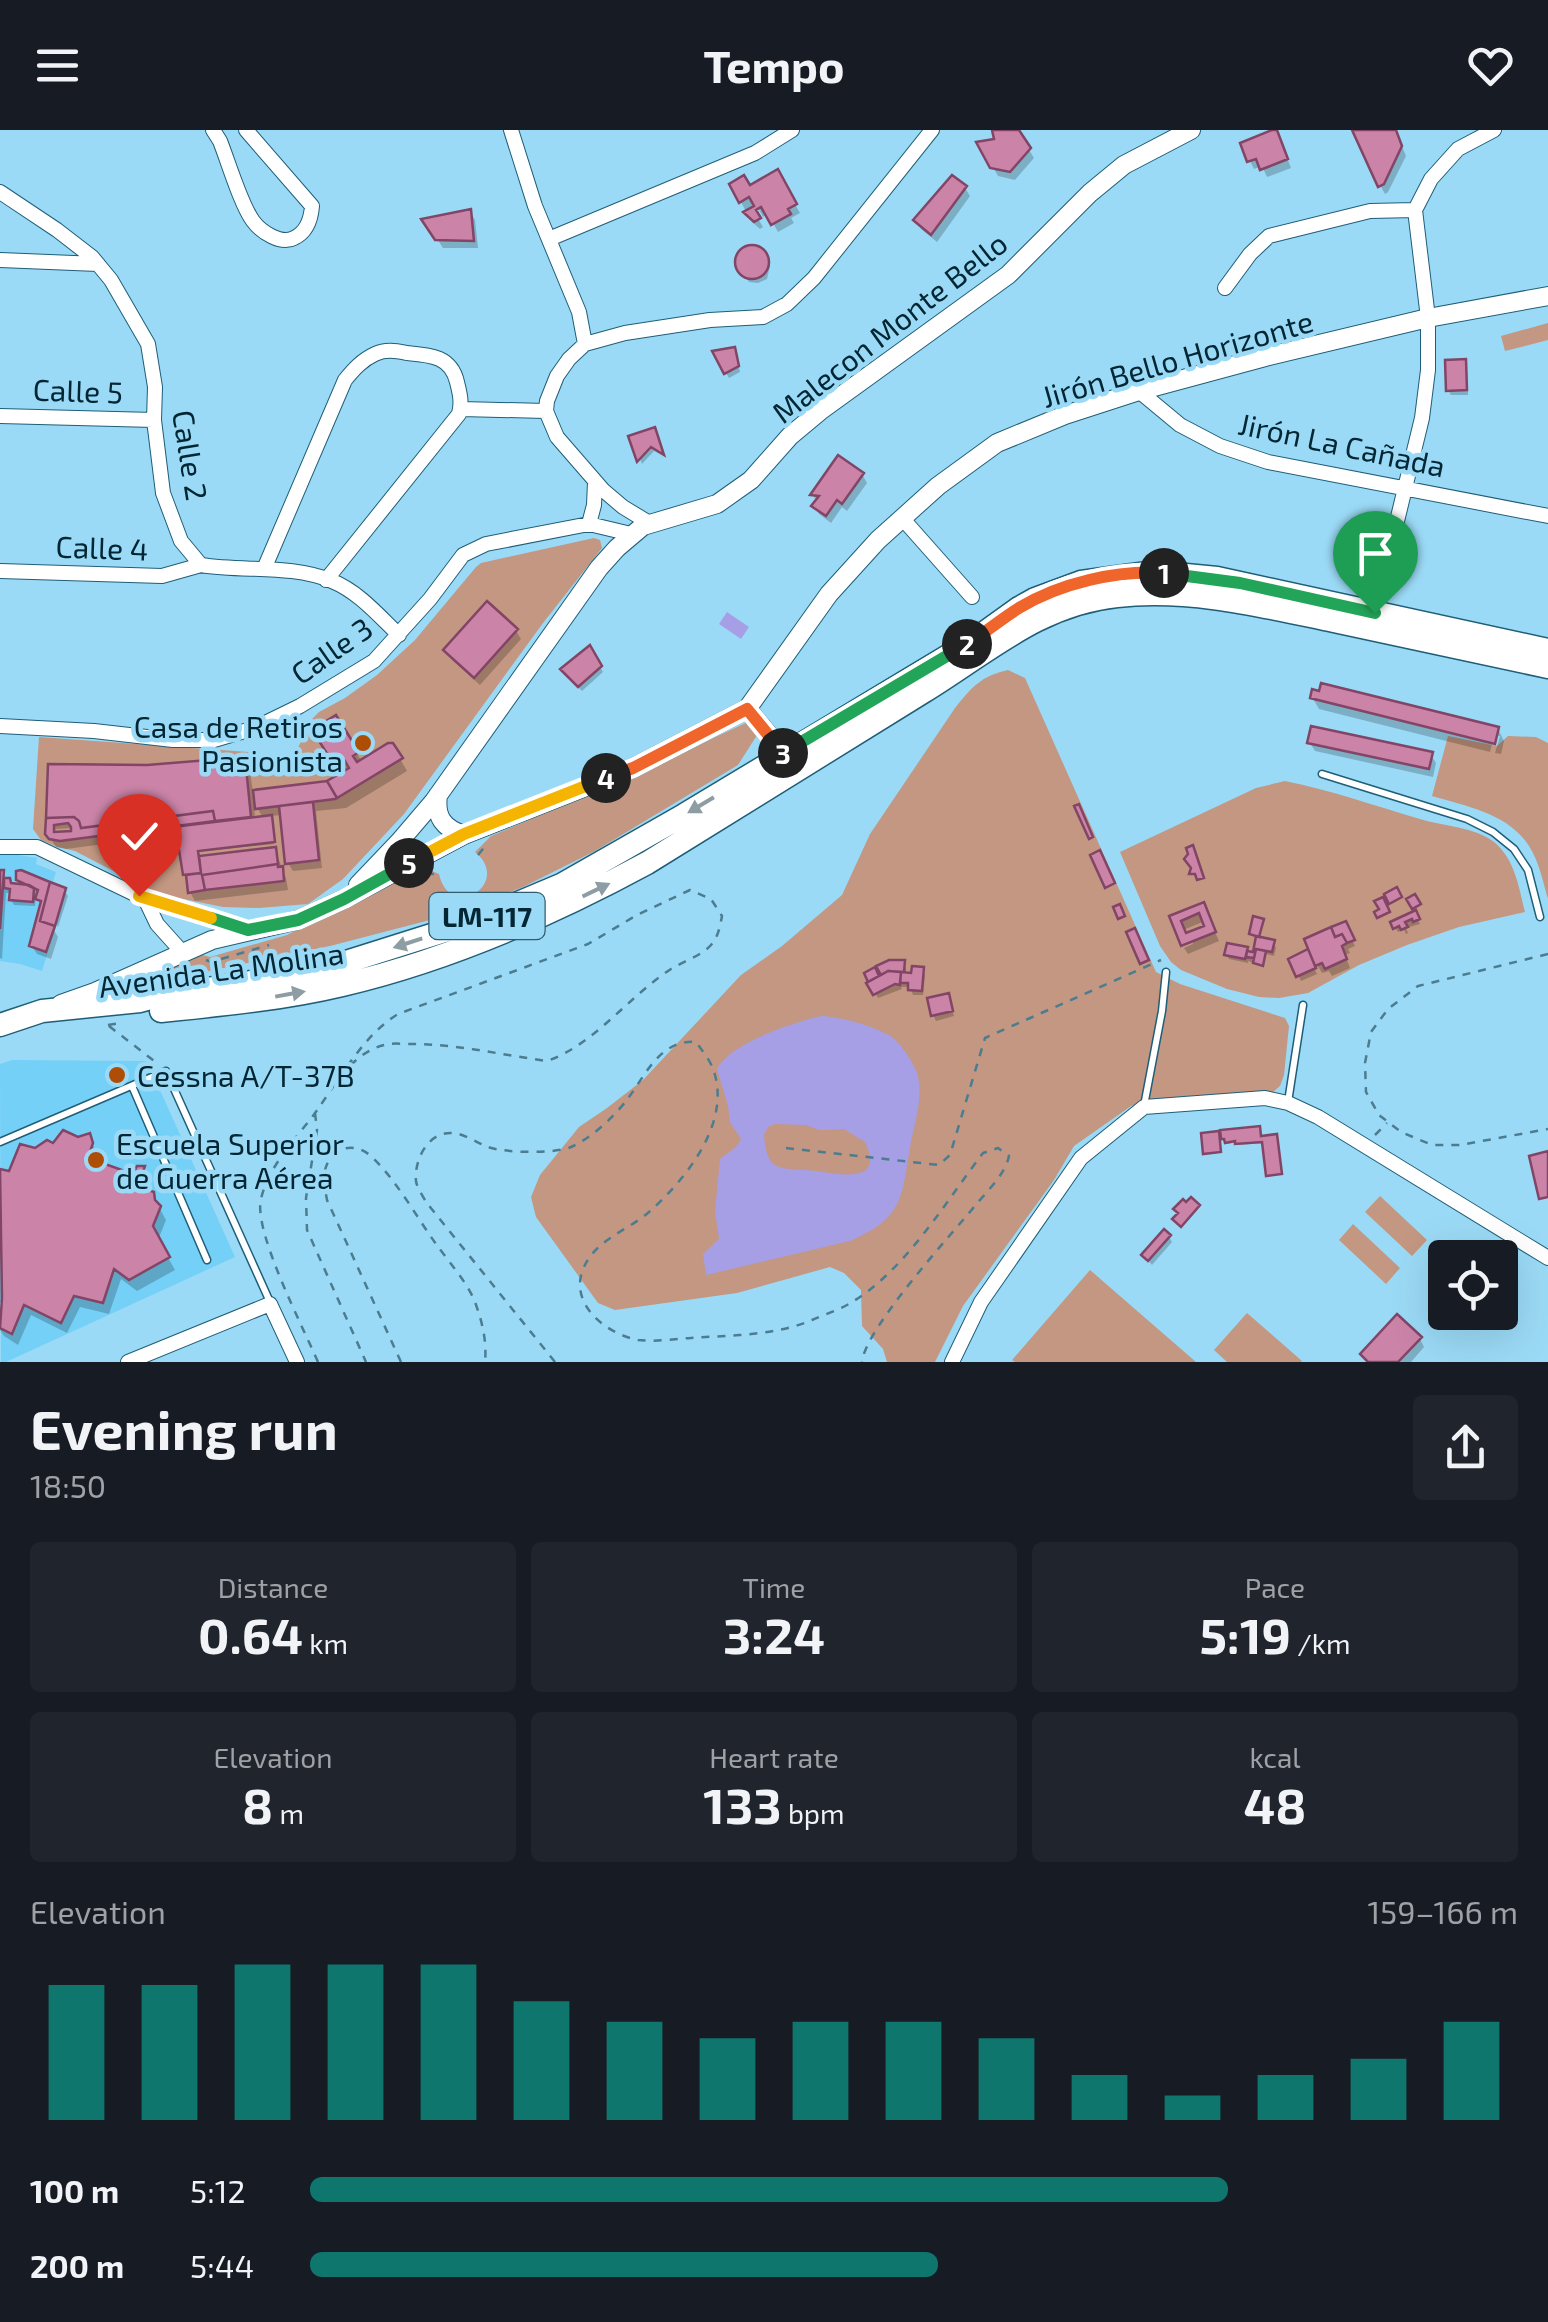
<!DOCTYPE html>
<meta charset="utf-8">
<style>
body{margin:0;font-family:"Exo 2",sans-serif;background:#20242c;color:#f1f3f6;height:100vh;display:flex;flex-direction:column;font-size:38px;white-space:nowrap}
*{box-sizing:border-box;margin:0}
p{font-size:32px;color:#9ea1a6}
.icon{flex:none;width:55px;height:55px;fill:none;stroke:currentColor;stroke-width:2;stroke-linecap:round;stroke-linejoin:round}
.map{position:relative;height:1232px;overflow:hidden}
.drawer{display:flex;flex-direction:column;background:#171b24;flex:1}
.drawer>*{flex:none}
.tools{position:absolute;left:1428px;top:1110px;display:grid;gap:20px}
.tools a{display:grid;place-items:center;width:90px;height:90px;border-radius:10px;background:#171b24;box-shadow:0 10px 40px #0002;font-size:50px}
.pin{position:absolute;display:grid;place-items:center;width:85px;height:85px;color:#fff;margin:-102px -42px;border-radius:50% 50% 50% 0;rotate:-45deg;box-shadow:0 0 10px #0007}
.pin .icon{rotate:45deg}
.km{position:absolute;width:50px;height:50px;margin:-25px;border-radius:50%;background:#222;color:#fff;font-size:28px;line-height:50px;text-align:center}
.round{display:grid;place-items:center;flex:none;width:105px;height:105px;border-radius:10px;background:#20242c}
.overview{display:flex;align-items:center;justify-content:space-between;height:170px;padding:0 30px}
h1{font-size:55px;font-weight:700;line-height:75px}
.metrics{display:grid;grid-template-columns:repeat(3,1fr);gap:15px;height:170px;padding:10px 30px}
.metrics div{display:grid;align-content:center;border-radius:10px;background:#20242c;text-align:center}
.metrics b{font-size:50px;font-weight:700}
.metrics small{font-size:28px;font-weight:400}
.metrics p{font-size:28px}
.chart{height:280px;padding:20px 30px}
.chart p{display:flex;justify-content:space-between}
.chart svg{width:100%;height:180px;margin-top:10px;stroke:#0f766e;stroke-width:6}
ul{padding:0 30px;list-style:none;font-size:32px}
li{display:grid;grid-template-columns:160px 120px 1fr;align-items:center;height:75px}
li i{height:25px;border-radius:12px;background:#0f766e}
header{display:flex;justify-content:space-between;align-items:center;height:130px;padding:0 30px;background:#171b24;font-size:45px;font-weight:700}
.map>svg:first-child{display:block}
.built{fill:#75d0f7}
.green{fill:#c39781}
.water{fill:#a69fe5;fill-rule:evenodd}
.shadow{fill:#0003;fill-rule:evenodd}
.building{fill:#cb84a8;stroke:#824566;stroke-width:2.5;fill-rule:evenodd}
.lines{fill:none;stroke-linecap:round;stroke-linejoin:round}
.service-casing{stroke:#1f5e77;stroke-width:9}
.minor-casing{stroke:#1f5e77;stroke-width:16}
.tertiary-casing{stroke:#1f5e77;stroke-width:20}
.primary-casing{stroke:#1f5e77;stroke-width:25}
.path{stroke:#4b7c90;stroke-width:2.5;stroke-dasharray:8 8;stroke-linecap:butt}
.service{stroke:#fff;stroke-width:6}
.minor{stroke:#fff;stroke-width:14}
.tertiary{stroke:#fff;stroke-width:18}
.primary{stroke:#fff;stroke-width:22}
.oneway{fill:#8d9da3}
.split-1-casing{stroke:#fff;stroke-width:20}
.split-2-casing{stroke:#fff;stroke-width:20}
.split-3-casing{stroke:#fff;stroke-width:20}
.split-4-casing{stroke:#fff;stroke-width:20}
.split-5-casing{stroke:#fff;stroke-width:20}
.split-6-casing{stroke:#fff;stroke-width:20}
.split-7-casing{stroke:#fff;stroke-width:20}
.split-1{stroke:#22a559;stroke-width:12}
.split-2{stroke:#f0652b;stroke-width:12}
.split-3{stroke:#22a559;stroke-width:12}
.split-4{stroke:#f0652b;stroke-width:12}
.split-5{stroke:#f5b400;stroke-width:12}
.split-6{stroke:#22a559;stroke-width:12}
.split-7{stroke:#f5b400;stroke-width:12}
.poi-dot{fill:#ae4d06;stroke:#9bdaf6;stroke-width:4}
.labels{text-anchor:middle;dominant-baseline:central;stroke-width:9;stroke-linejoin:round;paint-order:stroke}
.shield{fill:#9bdaf6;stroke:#305c6e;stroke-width:2.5}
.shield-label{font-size:28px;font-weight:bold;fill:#022633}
.street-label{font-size:30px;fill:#022633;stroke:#9bdaf6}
.poi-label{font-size:30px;fill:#022633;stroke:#9bdaf6;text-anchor:start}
</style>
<header><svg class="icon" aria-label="menu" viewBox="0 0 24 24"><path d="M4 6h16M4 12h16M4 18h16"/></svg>Tempo<svg class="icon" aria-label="heart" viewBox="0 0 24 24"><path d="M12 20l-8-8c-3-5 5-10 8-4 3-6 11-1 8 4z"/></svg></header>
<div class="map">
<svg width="1548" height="1232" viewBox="0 0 1548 1232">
<rect width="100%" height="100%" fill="#9bdaf6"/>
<path class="built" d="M0,722L37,728L36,734L56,742L53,752L68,758L42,841L20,834L0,831Z
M12,930L147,931L235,1127L6,1232H1L0,934Z"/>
<path class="green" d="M1548,193V210L1505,221L1501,206Z
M594,408L600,410L602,418L543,493L404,684L343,749L308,774L259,778L223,777L168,766L144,757L75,721L58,717L41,710L33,699L39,607L249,622L251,634L275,633L290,628L296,622L311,590L319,582L345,568L377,545L415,510L476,437L481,433Z
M1008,540L1025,548L1156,842L1180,854L1285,888L1289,896L1284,945L1280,956L1272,963L1188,966L1131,976L1074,1016L1054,1050L963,1176L935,1232H887L883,1219L862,1196L861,1160L844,1143L830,1137L737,1163L615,1180L598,1173L536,1087L531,1067L540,1045L579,997L607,978L643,950L741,845L782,816L842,765L870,704L955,578C972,557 981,546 1008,540Z
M750,591L759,602L738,635L595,721L523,757L453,784L330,816L195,844L162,849L146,847L199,824L210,827L287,805L420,736L439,744C450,793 513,753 475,722L491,706L636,644Z
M1448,606L1497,616L1508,606L1536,607L1548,613V769C1543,752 1539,731 1529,716C1509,684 1466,676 1432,666Z
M1285,651C1331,660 1375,676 1420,689C1443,696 1475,697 1494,712C1515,729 1519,758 1525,782L1459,797L1407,815L1359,835L1308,863L1279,868L1259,867L1227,859L1181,840L1171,832L1160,816L1120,722L1256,658Z
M1380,1066L1427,1110L1412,1126L1365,1082Z
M1353,1094L1400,1138L1386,1154L1339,1110Z
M1090,1140L1196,1232H1015L1012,1230Z
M1247,1183L1302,1231L1301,1232H1227L1214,1220Z"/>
<path class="water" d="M727,482L749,497L741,509L719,494Z
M822,886C842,887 872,896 889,905C899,910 913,932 917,943C924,964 915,991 911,1012C901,1066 906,1087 850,1111L706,1145L703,1124L719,1109L715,1081L720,1029L736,1017L741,1009L730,992L728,976L717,939C730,913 794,892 822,886ZM775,994L805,995L820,1000L844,999L865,1012C886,1055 838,1044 816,1041C804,1039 785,1041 775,1035C766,1029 765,1015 764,1005L768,997Z"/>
<path class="shadow" d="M995,0H1017L1034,28L1015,50L998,46L980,14L997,11Z
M1355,0H1395L1406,26L1388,62L1385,64L1380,55Z
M1280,10L1291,38L1267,47L1262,36L1254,39L1250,31Z
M777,43L800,83L791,88L794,93L778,102L768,84L763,87L756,74L751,77L763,97L760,99L751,91L732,55L749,58Z
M965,58L970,66L937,112L921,99L916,90Z
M470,82L475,90L478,118H443L425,90Z
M748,119L762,121L770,136L767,149L758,153L749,152L739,138L740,124Z
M734,219L740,242L729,248L715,223Z
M1464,232L1467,237L1468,265H1451L1448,260Z
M657,305L664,326L654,321L642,334L631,307Z
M862,344L867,353L847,381L842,377L831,393L819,384L814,376L817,372L813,365Z
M516,501L521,509L480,555L451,529L446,521Z
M589,519L603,542L582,561L566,545Z
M1312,567L1498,599L1504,611L1501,624L1495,623L1500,606H1494L1490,622L1319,579Z
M336,588L362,632L392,615L407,641L346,678L316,681L322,738L293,741L288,733L282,685L270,686L274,714L197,722L198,729L275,720L286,748L288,760L195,771L190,762L181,715L121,722L119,712L66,719L56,717L47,703L50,637H148L244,629L250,641L253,663L328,653L342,644L317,604ZM254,672L263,688L255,689ZM52,694L55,699L74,698L71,704L50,703Z
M1310,613L1431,625L1436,633L1433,647L1315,621Z
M0,742L12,756L22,757L18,750L64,760L68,766L58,797L51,784L46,787L58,807L51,829L37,824L31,815L43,777L36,765L35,776L14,775L11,770L12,763H6L2,829L0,828Z
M1203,775L1219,811L1188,824L1184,818L1193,814V808L1182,813L1172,788ZM1205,791L1208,797L1186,806L1183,800Z
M1414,783L1420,794L1406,798L1408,803L1406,804L1404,800L1398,802L1393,794Z
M1262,791L1259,810L1273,812L1276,818L1274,826L1266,824L1263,836L1248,831V833L1229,829L1226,824L1246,820L1249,823L1257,825L1258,807L1251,804Z
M1345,794L1355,816L1348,819L1350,823L1345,825L1350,838L1332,846L1329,841L1322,843L1315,831L1312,833L1317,844L1301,851L1291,830L1312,832Z
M903,833L906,838V845H913L922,840L925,845L923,865H913L910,857H901L902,859L878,868L870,854L884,846L880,837Z
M948,866L954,886L936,891L933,885Z
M1259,998L1260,1008H1277L1281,1045H1268L1265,1013L1239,1015L1237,1012L1228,1014L1226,1010L1219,1011L1221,1023H1206L1204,1005Z
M89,1006L98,1027L96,1034L134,1048L144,1039L151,1050L148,1057L166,1090L158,1110L175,1140L137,1161L121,1149L109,1184L80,1177L67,1203L31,1185L18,1215L4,1206L0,1200V1183L3,1174L0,1172V1041L11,1043L35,1020Z
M1169,1107L1172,1112L1152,1135L1144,1125Z
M1420,1209L1424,1217L1411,1232H1367L1363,1224Z"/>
<path class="building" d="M992,0H1019L1031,18L1010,42L990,38L976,12L994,9Z
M1272,0H1277L1288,29L1260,40L1256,29L1247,32L1240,13Z
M1352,0H1396L1402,16L1384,54L1378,57Z
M778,39L797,74L788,79L791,84L771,95L761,77L756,80L761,88L754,92L743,82L754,76L749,67L739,73L729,54L744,45L750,55Z
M952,45L967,56L931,105L913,90Z
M471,79L474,111L435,110L421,89Z
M735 132a17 17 0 1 1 34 0a17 17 0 1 1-34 0Z
M735,217L739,236L724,244L712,221Z
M1466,229L1467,260L1446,261L1445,230Z
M655,297L664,325L651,317L637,332L628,306Z
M838,325L864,343L842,374L837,370L826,386L811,376L819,366L810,365Z
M487,471L518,499L474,548L443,520Z
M590,515L602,536L578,557L560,539Z
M1321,553L1499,597L1495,614L1310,568L1312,559L1319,561Z
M336,585L359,622L353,626L357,632L388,613H393L403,628L337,668L327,651L349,638L345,631L338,635L336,632L333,633L314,603L317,601L315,598Z
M1311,596L1433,622L1429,639L1307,613Z
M245,627L251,687L215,691L213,681L81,698L79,691L74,687L46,688L48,634L147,635Z
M327,651L337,668L335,669L255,679L253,660Z
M313,672L319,730L285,734L279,676Z
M1079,674L1093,707L1089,709L1074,676Z
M213,681L215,691L60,711L49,709L45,704L46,688L74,687L79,691L81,698ZM68,693L71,697V701L54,702V695Z
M272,685L275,712L198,721L201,743L183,745L178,714L118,721L115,704Z
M1193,715L1204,748L1197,750L1195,744H1189L1191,738L1184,729L1188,724L1186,718Z
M276,717L278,734L202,745L205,760L188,763L186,745L201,743L199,726Z
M1100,720L1115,753L1105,758L1090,725Z
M278,734V737L283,736L284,751L205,760L202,745Z
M0,740H4L0,799Z
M21,740L50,752L40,791L55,796L46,822L29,816L41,771L35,769L38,760L16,750V741Z
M4,748H10L11,753L29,755L34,758L33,772L9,770L10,759L4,758Z
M50,752L66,758L55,796L40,791Z
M1397,757L1402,767L1389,774L1384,764Z
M1415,764L1421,774L1412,779L1406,769Z
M1383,767L1390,782L1377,788L1374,782L1379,779L1374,771Z
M1204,772L1216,802L1181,816L1169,786ZM1199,783L1204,796L1186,803L1181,791Z
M1120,774L1125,786L1118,789L1113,777Z
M1416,780L1420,789L1413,792L1412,789L1405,792L1408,797L1401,800L1399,796L1393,799L1390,792Z
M1253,786L1264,789L1259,807L1249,804Z
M1346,791L1355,810L1347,813L1342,804L1335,807L1331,797Z
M1331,797L1335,807L1342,804L1347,813L1342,816L1347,829L1325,839L1322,833L1315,836L1304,809Z
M1135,798L1149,830L1140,834L1126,802Z
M1256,806L1275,810L1272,822L1256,819L1254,828L1246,827L1247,821L1253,822Z
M1227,813L1248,817L1245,829L1224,825Z
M1256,819L1266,821L1263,836L1253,833Z
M1308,819L1316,838L1296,847L1288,829Z
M889,830H905L904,842L888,841L881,845L876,836Z
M912,836L924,837L922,861L908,860V853H900L901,842L911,843Z
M875,837L879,846L868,852L864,843Z
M888,841L901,842L900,855L895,854L873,865L866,853Z
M949,863L953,881L931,886L927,868Z
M1260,996L1261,1006L1277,1004L1282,1044L1266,1046L1262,1012L1235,1014V1011L1225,1013L1224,1009H1221L1220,1000Z
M63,1000L78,1007L90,1003L93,1013L88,1028L133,1044L137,1036H145L141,1047L147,1049L145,1059L154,1062L155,1070L161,1076L153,1096L170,1127L129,1150L114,1139L103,1173L74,1166L61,1193L24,1175L12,1204L0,1198L2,1168L0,1039L9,1041L20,1014L35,1018L47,1010L53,1013Z
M1219,1001L1221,1022L1203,1024L1201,1003Z
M1548,1021V1067L1539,1069L1529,1026Z
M1191,1067L1200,1075L1181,1097L1172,1089L1178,1083L1173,1079L1183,1069L1186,1072Z
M1164,1099L1171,1105L1148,1131L1141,1125Z
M1397,1184L1422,1207L1398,1232H1368L1360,1224Z"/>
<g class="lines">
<g class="service-casing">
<path id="service" d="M1322,644L1467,689L1493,702L1514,719L1528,740L1540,787
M132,956L207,1130
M1288,972L1303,875
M1144,976L1162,881L1166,842
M0,1012L166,941L270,1172"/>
</g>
<g class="minor-casing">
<path id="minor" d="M213,0L220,11C228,31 241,75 253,91C261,102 281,115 294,108C307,102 311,89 312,76L246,0
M511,0L535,76L579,182L585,214
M0,62L57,100L92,127L111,150L148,214L155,257L154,290L163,363L181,411L201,435C244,442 291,434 332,451C359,462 379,486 399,505
M549,109L755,23L792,0
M0,130L98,134
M1225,158L1250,124L1269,106L1370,81L1415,80
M1139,261L1180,295L1220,316L1268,332L1548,386
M461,279L546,281
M0,286L154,290
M902,388L972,467
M589,394L594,375L595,352
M651,394L623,377L603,360L557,307L546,281L547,271L557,246L569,229L585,214L625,203L710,190L763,187L787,174L814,148L932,0
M264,439L345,250C354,239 362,230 375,224C386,219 396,221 407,223C430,225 451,226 457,252C460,264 462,272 459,284L326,450
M0,441L162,446L201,435
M1374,486L1422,288L1428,240V188L1415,80L1431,49L1458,19L1494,0
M0,596L94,601L173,610H214L255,598L300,576L374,531L430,469L463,425L486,414L589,394L631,404
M0,717H37L145,769L248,800
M145,769L157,794L183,823
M128,1232L270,1174L297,1232
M952,1232L981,1172L1081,1028L1144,977L1265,968L1288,973L1318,987L1548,1128"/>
</g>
<g class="tertiary-casing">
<path id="tertiary" d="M747,579L782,621L789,634
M438,665C435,687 443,698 464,705
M358,755L399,712L434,671L599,438L617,418L643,396L717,374L751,350L790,306L820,281L1008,145L1090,63L1124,35L1191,0
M61,874L95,862L212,810L298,790L344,769L464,705L633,638L747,579L829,464L878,410L938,356L997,313L1065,285L1139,261L1265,227L1428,188L1548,166"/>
</g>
<g class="primary-casing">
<path id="primary" d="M161,881C221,875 283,869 342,855C449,830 551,785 647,733C739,676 831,619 923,562C987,523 1039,474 1117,466C1191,458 1262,476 1334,491C1405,506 1477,522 1548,537
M0,895L42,881L140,871L158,866L236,855L343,833L473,792L561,755L684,685L973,511L1019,478L1035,469L1081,452L1155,442L1217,448L1548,520"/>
</g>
<path class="path" d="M478,725L487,714
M426,744H439
M1548,824L1418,856L1388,879L1371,902L1365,933L1366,962L1379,985L1401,1002L1432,1015H1460L1548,999
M206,830L211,832L269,815
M108,895L121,893
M109,896L158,934
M315,983L317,1000L306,1068L307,1100L366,1232
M1375,1005L1387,993
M786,1018L939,1035L950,1025L985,908L1161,830
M318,1232C303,1197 253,1101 261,1069C269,1034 298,1007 318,979C336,953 354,920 389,914C396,913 404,914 411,914C457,914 502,925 547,931C594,915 629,866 671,839C684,831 701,826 711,815C718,807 720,797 722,786L711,769L690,760L637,785L588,814L398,884C374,899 359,920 343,942
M401,1232L327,1070C326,1063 323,1055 324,1048C325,1020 352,1008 372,1027C397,1051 416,1086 436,1114C449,1132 467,1152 475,1172C482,1191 487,1211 485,1232
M555,1232L426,1072C423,1066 417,1058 416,1051C414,1030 428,1001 453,1003C465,1004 477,1013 488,1017C505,1023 555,1024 571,1017C593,1007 615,986 629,967C646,944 661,909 696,912C703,922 712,932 715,945C729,996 685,1050 649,1082C626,1102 593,1110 582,1142C571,1176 607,1204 638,1210C655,1212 674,1209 691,1208C731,1205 775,1206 812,1190C823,1185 836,1181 847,1175C904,1143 944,1074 983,1023L998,1018L1009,1026C1005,1045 986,1062 974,1077C950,1106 865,1199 862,1232"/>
<use href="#service" class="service"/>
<use href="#minor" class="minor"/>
<use href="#tertiary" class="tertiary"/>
<use href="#primary" class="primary"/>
</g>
<defs><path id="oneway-solid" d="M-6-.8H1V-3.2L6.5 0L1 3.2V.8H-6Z" transform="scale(2.5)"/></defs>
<g class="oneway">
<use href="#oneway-solid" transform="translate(701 675) rotate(149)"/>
<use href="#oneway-solid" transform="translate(596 760) rotate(-26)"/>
<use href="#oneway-solid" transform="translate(408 813) rotate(162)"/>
<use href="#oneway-solid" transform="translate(290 864) rotate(-10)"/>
</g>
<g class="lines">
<g class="split-1-casing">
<path id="split-1" d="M1164,443L1240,453L1375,483"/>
</g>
<g class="split-2-casing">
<path id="split-2" d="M967,514C985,503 1001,489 1019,478C1060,453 1117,440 1164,443"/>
</g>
<g class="split-3-casing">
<path id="split-3" d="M783,623L967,514"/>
</g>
<g class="split-4-casing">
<path id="split-4" d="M606,648L633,638L747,579L783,623"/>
</g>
<g class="split-5-casing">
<path id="split-5" d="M409,733L464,704L606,648"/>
</g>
<g class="split-6-casing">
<path id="split-6" d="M211,788L248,800L298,790L344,769L409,733"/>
</g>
<g class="split-7-casing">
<path id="split-7" d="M139,766L211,788"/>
</g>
<use href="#split-1" class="split-1"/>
<use href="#split-2" class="split-2"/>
<use href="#split-3" class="split-3"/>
<use href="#split-4" class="split-4"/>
<use href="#split-5" class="split-5"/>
<use href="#split-6" class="split-6"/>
<use href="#split-7" class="split-7"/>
</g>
<g class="poi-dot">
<circle cx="363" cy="613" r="10"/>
<circle cx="117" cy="945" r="10"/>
<circle cx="96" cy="1030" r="10"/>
</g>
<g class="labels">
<rect class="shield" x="429.5" y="763" width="115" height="46" rx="8"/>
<g class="shield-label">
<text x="487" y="786">LM-117</text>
</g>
<g class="street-label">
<text transform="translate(889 197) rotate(-38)">Malecon Monte Bello</text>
<text transform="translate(1177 228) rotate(-16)">Jirón Bello Horizonte</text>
<text transform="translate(78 260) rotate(2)">Calle 5</text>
<text transform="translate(1342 314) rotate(12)">Jirón La Cañada</text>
<text transform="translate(191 325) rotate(81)">Calle 2</text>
<text transform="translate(102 417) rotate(2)">Calle 4</text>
<text transform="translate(331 520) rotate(-35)">Calle 3</text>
<text transform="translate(221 839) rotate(-8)">Avenida La Molina</text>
</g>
<g class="poi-label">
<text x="343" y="596" text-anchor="end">Casa de Retiros<tspan x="343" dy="34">Pasionista</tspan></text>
<text x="137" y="945">Cessna A/T-37B</text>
<text x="116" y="1013">Escuela Superior<tspan x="116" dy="34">de Guerra Aérea</tspan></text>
</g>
</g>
</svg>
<div class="tools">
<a><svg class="icon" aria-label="locate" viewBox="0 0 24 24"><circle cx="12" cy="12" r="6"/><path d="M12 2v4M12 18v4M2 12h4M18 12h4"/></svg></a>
</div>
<div class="pin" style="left:1375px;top:483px;background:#1e9e55"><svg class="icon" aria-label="arrive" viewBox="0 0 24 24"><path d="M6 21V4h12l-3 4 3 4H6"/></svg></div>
<div class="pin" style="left:139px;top:766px;background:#d93025"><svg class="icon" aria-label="check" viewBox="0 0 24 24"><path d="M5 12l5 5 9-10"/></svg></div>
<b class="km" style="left:1164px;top:443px">1</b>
<b class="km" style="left:967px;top:514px">2</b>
<b class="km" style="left:783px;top:623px">3</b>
<b class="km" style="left:606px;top:648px">4</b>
<b class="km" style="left:409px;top:733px">5</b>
</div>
<section class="drawer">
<div class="overview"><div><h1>Evening run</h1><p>18:50</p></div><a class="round"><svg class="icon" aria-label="share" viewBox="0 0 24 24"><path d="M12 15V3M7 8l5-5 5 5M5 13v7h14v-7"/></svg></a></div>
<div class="metrics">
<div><p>Distance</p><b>0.64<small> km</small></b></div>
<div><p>Time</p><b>3:24</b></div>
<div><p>Pace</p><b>5:19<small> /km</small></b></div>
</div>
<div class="metrics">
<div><p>Elevation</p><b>8<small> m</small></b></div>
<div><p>Heart rate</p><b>133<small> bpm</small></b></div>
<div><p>kcal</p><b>48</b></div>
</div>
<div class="chart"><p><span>Elevation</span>159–166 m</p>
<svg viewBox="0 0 160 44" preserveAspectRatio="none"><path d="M5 44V11M15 44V11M25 44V6M35 44V6M45 44V6M55 44V15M65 44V20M75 44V24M85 44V20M95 44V20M105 44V24M115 44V33M125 44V38M135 44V33M145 44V29M155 44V20"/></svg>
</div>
<ul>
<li><b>100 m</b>5:12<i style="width:76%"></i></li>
<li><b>200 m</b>5:44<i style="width:52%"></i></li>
</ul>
</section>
